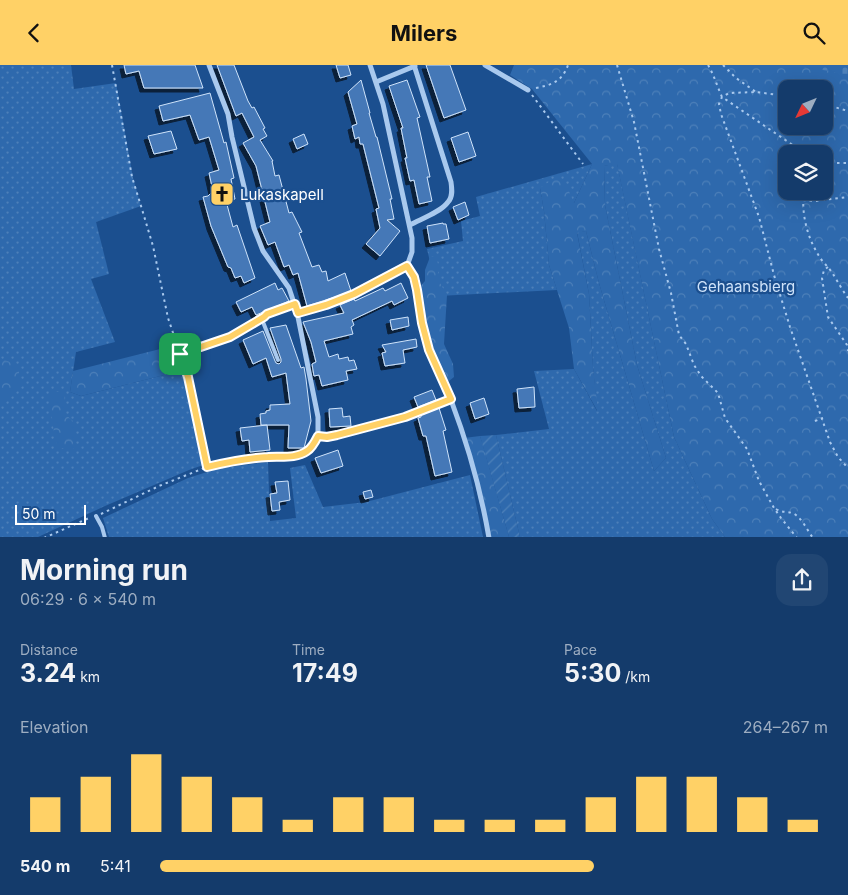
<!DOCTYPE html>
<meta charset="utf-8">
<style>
body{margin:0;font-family:Inter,sans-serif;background:#214673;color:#f1f3f6;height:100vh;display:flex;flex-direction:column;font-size:19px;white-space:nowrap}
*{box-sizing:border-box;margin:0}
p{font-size:16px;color:#9dadc1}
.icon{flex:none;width:28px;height:28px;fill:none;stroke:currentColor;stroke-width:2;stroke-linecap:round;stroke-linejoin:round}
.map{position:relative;height:472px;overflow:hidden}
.details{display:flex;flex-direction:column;background:#143b6b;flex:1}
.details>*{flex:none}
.needle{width:32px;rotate:227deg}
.tools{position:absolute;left:778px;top:15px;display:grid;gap:10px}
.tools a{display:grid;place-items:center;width:55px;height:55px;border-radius:10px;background:#143b6b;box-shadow:0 5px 20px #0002,0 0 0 1px #33557e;font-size:25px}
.scale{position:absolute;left:15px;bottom:12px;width:71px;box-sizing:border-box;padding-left:5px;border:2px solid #fff;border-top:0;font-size:14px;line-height:18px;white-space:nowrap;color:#fff;-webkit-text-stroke:4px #1b4f8f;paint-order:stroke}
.pin{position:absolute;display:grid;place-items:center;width:42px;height:42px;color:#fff;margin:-21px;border-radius:10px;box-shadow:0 2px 8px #0006}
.round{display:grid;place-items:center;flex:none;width:52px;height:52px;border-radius:15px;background:#214673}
.head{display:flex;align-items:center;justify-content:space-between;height:85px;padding:0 20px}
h1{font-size:28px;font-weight:700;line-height:38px}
.metrics{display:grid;grid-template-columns:repeat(3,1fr);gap:8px;height:85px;padding:5px 20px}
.metrics div{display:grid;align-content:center}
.metrics b{font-size:25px;font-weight:700}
.metrics small{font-size:14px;font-weight:400}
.metrics p{font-size:14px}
.chart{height:140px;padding:10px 20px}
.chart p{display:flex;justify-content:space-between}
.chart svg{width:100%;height:90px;margin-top:5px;stroke:#ffd166;stroke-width:6}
ul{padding:0 20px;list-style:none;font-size:16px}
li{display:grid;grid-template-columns:80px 60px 1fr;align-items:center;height:38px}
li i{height:12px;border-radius:6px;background:#ffd166}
header{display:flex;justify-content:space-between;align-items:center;height:65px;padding:0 20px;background:#ffd166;color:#111;font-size:22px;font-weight:700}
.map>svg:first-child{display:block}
.grass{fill:url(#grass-dots)}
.forest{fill:url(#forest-crowns);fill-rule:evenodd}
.cemetery{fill:url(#cemetery-stones)}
.garden{fill:url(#garden-furrows)}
.building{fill:#4478b7;stroke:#cfe3fa;filter:url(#shadow)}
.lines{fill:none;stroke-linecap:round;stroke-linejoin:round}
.path{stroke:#a9c9ee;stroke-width:2;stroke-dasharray:2.5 4;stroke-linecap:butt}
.service{stroke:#a9c9ee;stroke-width:4}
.minor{stroke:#a9c9ee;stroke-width:5}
.route-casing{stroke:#fff;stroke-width:10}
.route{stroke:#ffd166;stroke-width:6}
.labels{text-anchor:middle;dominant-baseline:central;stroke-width:4.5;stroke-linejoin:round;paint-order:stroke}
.poi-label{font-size:15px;fill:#fff;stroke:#1b4f8f;text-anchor:start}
.park-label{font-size:15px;fill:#cfe3fa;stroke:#1b4f8f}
</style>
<header><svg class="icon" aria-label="back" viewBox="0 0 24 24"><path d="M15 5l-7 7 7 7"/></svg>Milers<svg class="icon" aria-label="search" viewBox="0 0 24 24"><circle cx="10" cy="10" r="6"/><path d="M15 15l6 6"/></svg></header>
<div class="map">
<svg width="848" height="473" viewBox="0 0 848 473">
<defs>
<pattern id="grass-dots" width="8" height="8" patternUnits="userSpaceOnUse" patternTransform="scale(1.25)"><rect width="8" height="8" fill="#2e69ad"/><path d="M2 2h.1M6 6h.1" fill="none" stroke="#4d80b9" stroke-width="1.8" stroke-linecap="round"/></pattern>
<pattern id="forest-crowns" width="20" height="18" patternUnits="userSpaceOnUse" patternTransform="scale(1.25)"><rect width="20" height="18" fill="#2e69ad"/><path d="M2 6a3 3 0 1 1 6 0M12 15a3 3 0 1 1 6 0" fill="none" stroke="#4d80b9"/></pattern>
<pattern id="cemetery-stones" width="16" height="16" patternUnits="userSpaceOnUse" patternTransform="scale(1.25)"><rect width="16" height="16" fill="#2e69ad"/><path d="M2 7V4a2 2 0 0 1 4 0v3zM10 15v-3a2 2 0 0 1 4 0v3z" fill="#4d80b9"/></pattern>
<pattern id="garden-furrows" width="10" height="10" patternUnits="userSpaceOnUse" patternTransform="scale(1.25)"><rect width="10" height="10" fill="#2e69ad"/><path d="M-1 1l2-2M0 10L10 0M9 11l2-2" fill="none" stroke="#4d80b9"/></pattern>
<filter id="shadow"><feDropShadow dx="-4" dy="4" stdDeviation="0" flood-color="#0009"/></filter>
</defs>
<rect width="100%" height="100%" fill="#1b4f8f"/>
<path class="grass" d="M0,0H71L74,24L116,18L133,113L141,141L96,157L109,209L91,214L115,277L76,287L70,327L81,331L184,305L194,339L206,399L189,405L105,441L38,472H0Z
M617,98L674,372L712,454L725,472H520L496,370L549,364L534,306L574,304L597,346L593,302L589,229L577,167L586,166L599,218L654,406L666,393L637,300L605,140L604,101Z
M592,99L574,138L540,123L544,146L549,200L557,225L438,231L427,184L463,176L461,156L480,151L476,132Z
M268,397L270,456L296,453L290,403L305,400L323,442L366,437L470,410L483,472H109L103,453L188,413L220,403Z"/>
<path class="forest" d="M514,0H848V472H725L712,454L674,372L617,99L604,101L605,140L637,300L666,393L654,406L599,218L586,166L577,168L589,229L593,302L598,347L574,304L569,263L549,200L544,146L540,123L553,114L564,115L574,138L592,99L532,24L510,10ZM786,24H824V61H786ZM786,89H824V126H786Z
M436,191L439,203L437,213L447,230L444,279L453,299L454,312L444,320L422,258L417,225L425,216V205L430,192Z
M176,280L184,305L81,331L70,327L73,306Z
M0,293L17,300L22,321L6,337L0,338Z
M54,327H63L65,331L66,350L74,357L76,381L73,384L58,383L55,374L49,332Z
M480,371L482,377L509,472H488L464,373Z"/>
<path class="cemetery" d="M788,0H848V12L830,6Z"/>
<path class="garden" d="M496,370L520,472H509L480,371Z"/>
<path class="building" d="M124,0H195L203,23H144L139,6L126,9Z
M217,0H234L248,36L252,43L254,42L265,63L263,64L267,71L260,75L273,96H272L275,111L279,110L289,148L292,147L302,167L299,168L312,202L319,200L322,207L326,206L328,216L345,208L351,226L335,232L307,241L298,208L293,210L289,200L284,202L275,177L268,180L260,161L270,157L256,101L243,78L254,72L242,48L236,51Z
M336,0H348L351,10L340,13Z
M426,0H450L466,45L444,53Z
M361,15L370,48H369L376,72H377L392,134H390L394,154L387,155L400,166L380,191L366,179L380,163L376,144L379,143L363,79H360L359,72L355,74L352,61L357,59L348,27Z
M407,15L420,52L417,53L430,112H427L432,136L419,139L414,115L410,116L405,93H407L401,63H403L389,21Z
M210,28L224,78L226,77L234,113L231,114L235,134L226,136L233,162L237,160L255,213L244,218L241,211L235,213L231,203L228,202L211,161L203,132L208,131L213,126L209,108L219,105L209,72L199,75L190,50L163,56L159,41Z
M171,66L177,84L154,89L148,71Z
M468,67L476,91L459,97L451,73Z
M304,69L308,79L297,84L293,74Z
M465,137L469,150L458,155L453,142Z
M443,158V159H446L449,174L430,178L427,161Z
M275,218L278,225L282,223L289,236L256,250L252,242L241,247L236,237Z
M401,218L408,233L394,240L392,236L352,255L354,260L351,262L353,269L324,276L329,292L338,289L339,294L348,292L349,296L354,295L357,304L346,306L348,315L322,321L319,310L314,311L312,299L316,297L311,277L303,257L344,248L340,240L354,234L355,236L383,223L385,226Z
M408,252L409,261L392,265L390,255Z
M286,260L301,303L304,302L306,314L311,356L304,383H288L289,360H261L260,349L266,348V346L270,345V340L290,339L286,308L272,312L266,293L253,299L243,275L263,266L275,296L276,298L279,299L281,297V294L270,263Z
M416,274L417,282L403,285L405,298L385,301L382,288L386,287L382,280Z
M534,322L535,342L519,343L517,324Z
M432,325L436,335L418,342L414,332Z
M484,333L489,349L475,354L470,338Z
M342,343L343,352L350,351L351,361L330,362L329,344Z
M439,343L446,365L443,366L452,407L435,411L426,371H423L418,353L421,352V350Z
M267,360L270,385L250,387L249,375L242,376L240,363Z
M338,385L343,401L321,408L315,393Z
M288,416L290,435L279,437L280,445L272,446L270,429L277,428L275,417Z
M371,425L373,432L365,434L363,427Z"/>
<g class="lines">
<path class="path" d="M112,0L132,112L141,141L153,181L168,253L188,312L207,402
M617,0L634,57L659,184L671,228L679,270L686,279L694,300L701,311L718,328L725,353L747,384L759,416L774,443L781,453L797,473
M708,0C714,10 717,21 722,32L806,89
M723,0L736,13L756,27
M536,23C551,20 562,17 568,0
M532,30L583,99
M786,31L756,27L729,28L722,32L719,39L721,49L759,152L774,210L790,262L830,377L838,392L848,403
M824,39L848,46
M824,98H848
M804,126C801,148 807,172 819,191C822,196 827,201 831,206C837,215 842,225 848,233
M803,135L815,136L848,132
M828,202L824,205L822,213L828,252L847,280L848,286
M180,289L230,272L257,256
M815,356L823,353
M776,444C783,448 786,446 792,448C801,451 807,465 813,473
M101,449L159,421L207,402L223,398L260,393
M44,473L89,453"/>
<path class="service" d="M278,295L263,257L264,252L267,249L295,239
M96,451L102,462L105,473"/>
<path class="minor" d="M209,0L228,49L232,72L254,163L263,186L289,223L297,247L318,352V371L313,380L306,387L297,391L267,392
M370,0L383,39L412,173V187L407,201
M485,0L528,25
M376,17L415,1
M410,160C421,154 441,147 448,137C453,132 452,124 451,117L414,0
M407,201C422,226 421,256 428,283C434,301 445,318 451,335C468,380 481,426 489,473
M297,247L326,241L354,229L407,201
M318,371L327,372L337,370L405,352L451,334"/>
</g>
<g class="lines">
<g class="route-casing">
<path id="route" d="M407,201L414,212L417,225L422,258L429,285L451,334L405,352L337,370L327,372L318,371C315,377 312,383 307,386C296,394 280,391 268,392C248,393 227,397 207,402L188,312L180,289L230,272L264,252L267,249L295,239L298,248L326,240L354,229Z"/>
</g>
<use href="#route" class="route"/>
</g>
<defs>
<g id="church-square" transform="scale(1.25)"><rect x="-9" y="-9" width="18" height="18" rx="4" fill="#ffd166" stroke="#1b4f8f"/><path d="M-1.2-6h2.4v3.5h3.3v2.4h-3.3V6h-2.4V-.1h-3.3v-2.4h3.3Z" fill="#111"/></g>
</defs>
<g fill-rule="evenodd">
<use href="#church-square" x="222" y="129"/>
</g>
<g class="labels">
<g class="poi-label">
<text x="240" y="129">Lukaskapell</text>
</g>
<g class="park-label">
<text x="746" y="221">Gehaansbierg</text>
</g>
</g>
</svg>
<div class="tools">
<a><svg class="needle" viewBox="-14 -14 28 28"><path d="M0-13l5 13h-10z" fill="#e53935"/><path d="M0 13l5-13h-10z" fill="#9dadc1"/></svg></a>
<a><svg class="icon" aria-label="layers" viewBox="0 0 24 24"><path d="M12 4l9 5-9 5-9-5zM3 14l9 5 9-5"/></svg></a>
</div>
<div class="scale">50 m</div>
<div class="pin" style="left:180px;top:289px;background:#1e9e55"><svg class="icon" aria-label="arrive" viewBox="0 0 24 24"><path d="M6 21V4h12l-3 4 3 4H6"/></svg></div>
</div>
<section class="details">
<div class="head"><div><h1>Morning run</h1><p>06:29 · 6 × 540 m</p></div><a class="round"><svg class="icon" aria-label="share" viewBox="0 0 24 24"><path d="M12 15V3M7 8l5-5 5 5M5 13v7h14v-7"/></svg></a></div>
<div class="metrics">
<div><p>Distance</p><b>3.24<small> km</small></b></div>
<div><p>Time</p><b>17:49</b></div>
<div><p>Pace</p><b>5:30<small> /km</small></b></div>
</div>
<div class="chart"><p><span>Elevation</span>264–267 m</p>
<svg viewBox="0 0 160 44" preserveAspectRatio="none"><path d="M5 44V27M15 44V17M25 44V6M35 44V17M45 44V27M55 44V38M65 44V27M75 44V27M85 44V38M95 44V38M105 44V38M115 44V27M125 44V17M135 44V17M145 44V27M155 44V38"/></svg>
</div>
<ul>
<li><b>540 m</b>5:41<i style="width:65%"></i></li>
</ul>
</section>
